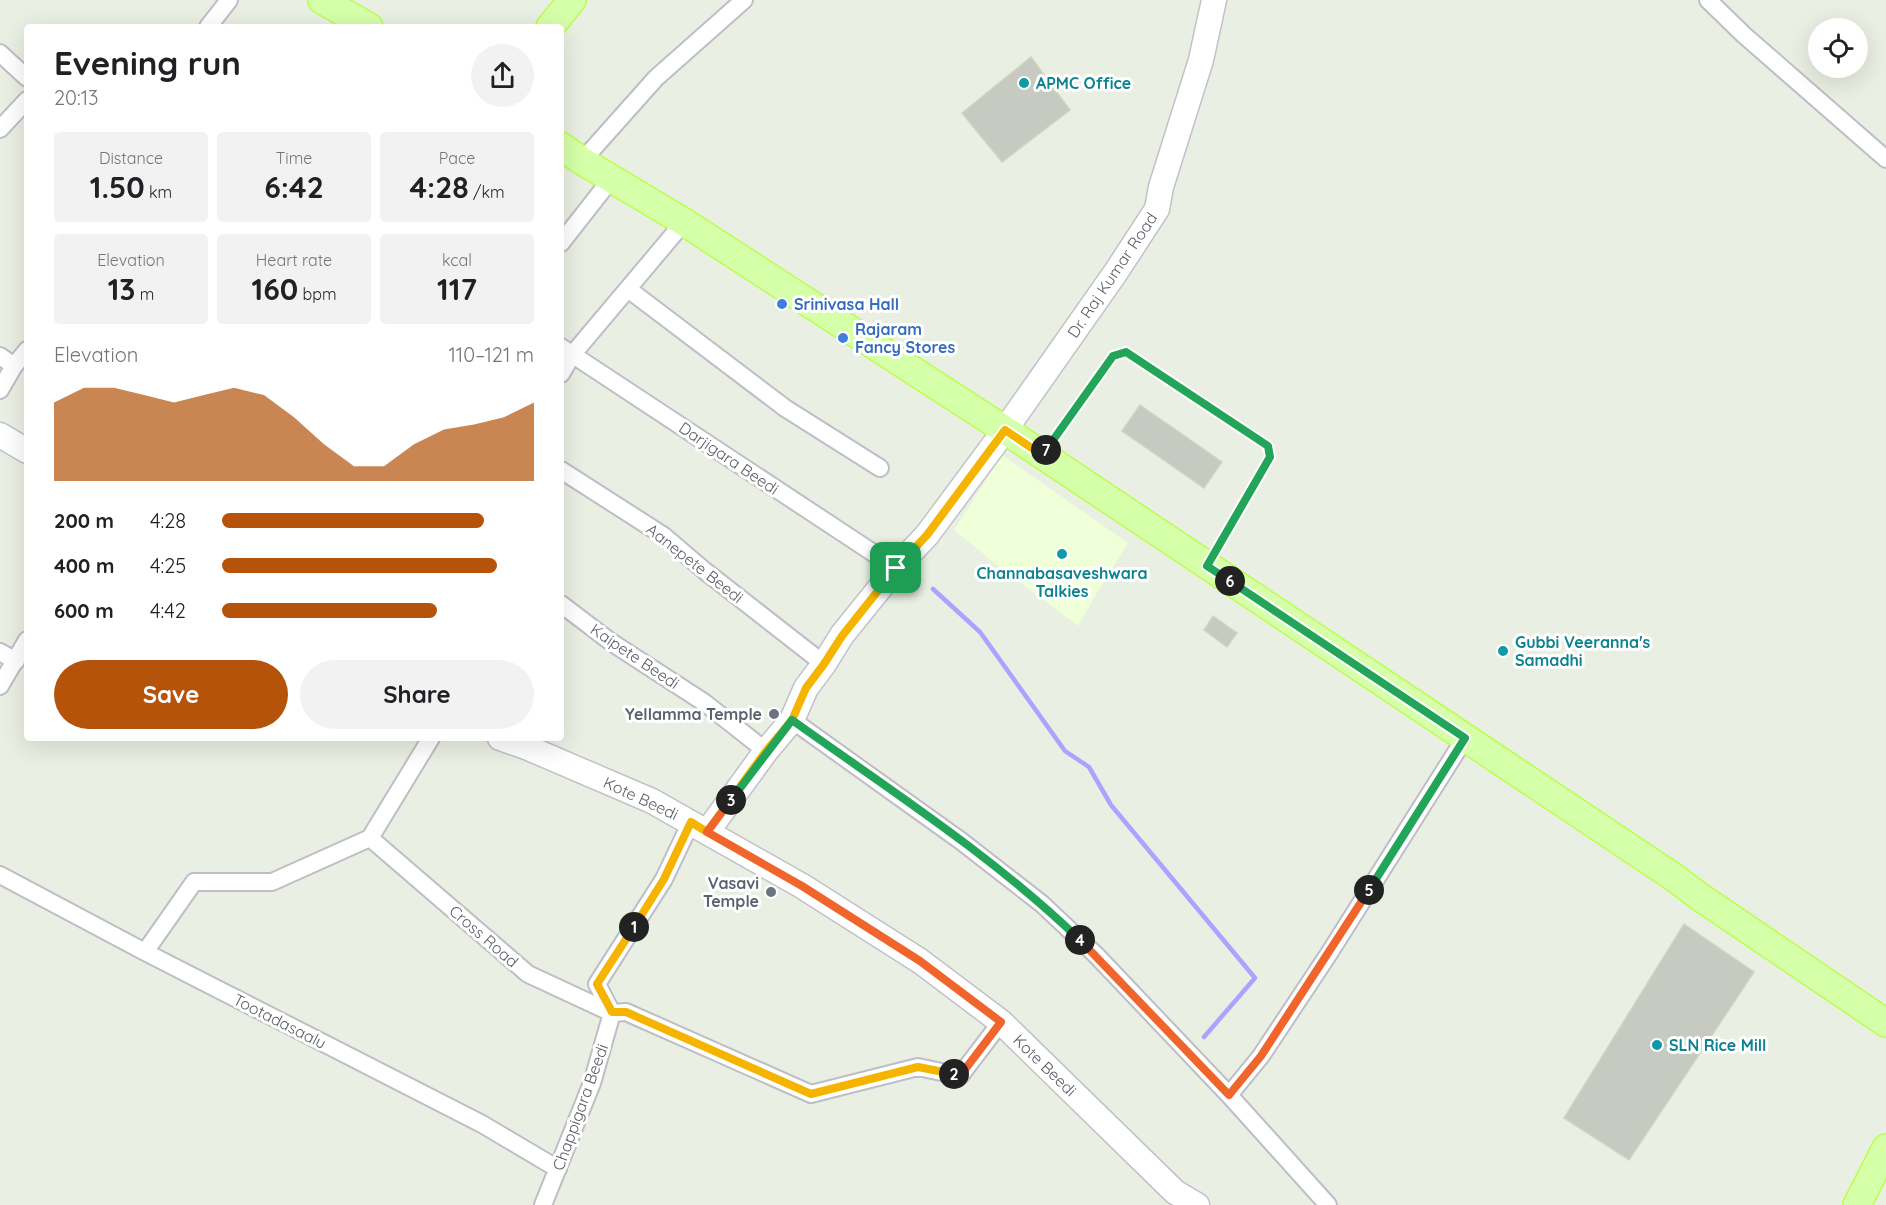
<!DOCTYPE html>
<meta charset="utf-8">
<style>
body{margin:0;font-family:Quicksand,sans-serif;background:#f2f2f2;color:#202124;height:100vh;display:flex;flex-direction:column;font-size:22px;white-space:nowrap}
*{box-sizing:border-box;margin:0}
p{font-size:20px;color:#757577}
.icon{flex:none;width:33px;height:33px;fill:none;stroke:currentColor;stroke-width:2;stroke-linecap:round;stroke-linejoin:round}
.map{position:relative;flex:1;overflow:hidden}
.sheet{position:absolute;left:24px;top:24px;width:540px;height:717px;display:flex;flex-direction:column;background:#fff;border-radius:6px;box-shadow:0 6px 24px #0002}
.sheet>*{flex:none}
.fabs{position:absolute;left:1808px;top:18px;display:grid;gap:12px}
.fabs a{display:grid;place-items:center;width:60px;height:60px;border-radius:50%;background:#fff;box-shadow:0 6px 24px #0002;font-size:30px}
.pin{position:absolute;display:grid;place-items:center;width:51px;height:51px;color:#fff;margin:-26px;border-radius:12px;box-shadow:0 3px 9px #0006}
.km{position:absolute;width:30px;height:30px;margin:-15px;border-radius:50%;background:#222;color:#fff;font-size:16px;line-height:30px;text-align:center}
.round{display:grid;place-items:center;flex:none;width:63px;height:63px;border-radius:32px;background:#f2f2f2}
.summary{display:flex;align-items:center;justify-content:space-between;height:102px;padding:0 30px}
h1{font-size:33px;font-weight:700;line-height:45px}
.stats{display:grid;grid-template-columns:repeat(3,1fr);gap:9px;height:102px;padding:6px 30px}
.stats div{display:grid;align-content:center;border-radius:6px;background:#f2f2f2;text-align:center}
.stats b{font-size:30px;font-weight:700}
.stats small{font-size:16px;font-weight:400}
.stats p{font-size:16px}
.chart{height:168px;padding:12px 30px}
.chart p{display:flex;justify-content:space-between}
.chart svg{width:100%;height:108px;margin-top:6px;fill:#b45309;opacity:.7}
.button{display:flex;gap:12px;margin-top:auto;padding:12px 30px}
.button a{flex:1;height:69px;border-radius:36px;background:#b45309;color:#fff;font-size:24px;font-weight:700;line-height:69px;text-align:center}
.button a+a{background:#f2f2f2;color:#202124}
ul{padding:0 30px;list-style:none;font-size:20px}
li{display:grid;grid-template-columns:96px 72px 1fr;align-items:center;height:45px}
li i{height:15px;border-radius:8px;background:#b45309}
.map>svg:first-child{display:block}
.commercial{fill:#efffd8}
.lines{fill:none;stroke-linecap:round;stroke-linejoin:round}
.stream{stroke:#aba3ff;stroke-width:4.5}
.building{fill:#c6cac0;stroke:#ced5c1;stroke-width:1.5}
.lane-casing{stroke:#bfbdc5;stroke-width:11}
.street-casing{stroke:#bfbdc5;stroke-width:20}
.secondary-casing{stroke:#c2c0ca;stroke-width:27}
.primary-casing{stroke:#bcfd4e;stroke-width:30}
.lane{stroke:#fff;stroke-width:8}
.street{stroke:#fff;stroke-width:16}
.secondary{stroke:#fff;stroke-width:24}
.primary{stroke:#d5ffa8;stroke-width:27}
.split-1-casing{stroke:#fff;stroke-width:12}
.split-2-casing{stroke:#fff;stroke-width:12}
.split-3-casing{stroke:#fff;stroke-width:12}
.split-4-casing{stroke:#fff;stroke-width:12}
.split-5-casing{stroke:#fff;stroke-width:12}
.split-6-casing{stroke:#fff;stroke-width:12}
.split-7-casing{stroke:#fff;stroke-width:12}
.split-8-casing{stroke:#fff;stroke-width:12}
.split-1{stroke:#f5b400;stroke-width:8}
.split-2{stroke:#f5b400;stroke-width:8}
.split-3{stroke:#f0652b;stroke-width:8}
.split-4{stroke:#22a559;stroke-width:8}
.split-5{stroke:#f0652b;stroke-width:8}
.split-6{stroke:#22a559;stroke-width:8}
.split-7{stroke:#22a559;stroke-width:8}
.split-8{stroke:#f5b400;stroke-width:8}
.culture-dot{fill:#0f9aa8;stroke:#fff;stroke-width:2}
.shop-dot{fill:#3f7fe0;stroke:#fff;stroke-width:2}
.worship-dot{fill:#6b7280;stroke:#fff;stroke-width:2}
.labels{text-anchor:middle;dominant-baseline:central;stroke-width:6;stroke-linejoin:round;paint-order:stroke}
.culture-label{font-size:16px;font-weight:bold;fill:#0d838f;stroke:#fff;text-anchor:start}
.street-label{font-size:16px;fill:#5d5b65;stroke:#fff}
.shop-label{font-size:16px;font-weight:bold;fill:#366cbe;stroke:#fff;text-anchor:start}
.worship-label{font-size:16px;font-weight:bold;fill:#5b616d;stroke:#fff;text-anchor:end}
</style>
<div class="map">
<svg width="1886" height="1205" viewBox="0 0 1886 1205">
<rect width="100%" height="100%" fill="#eaefe3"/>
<path class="commercial" d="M1002,455L1128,543L1098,591L1078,626L997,565L954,530Z"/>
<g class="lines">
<path class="stream" d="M933,589L980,632L1065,751L1089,767L1111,805L1255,978L1204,1037"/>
</g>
<path class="building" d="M1031,57L1070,110L1002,162L962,113Z
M1140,405L1222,462L1204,488L1122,431Z
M1213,616L1237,633L1227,647L1204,630Z
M1684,924L1754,972L1629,1160L1564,1118Z"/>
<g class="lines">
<g class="lane-casing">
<path id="lane" d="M1044,453L1113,356L1126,352L1268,446L1270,457L1209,562"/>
</g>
<g class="street-casing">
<path id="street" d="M1708,0L1744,35L1886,159
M208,27L229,0
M0,53L27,78
M0,129L27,100
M582,161L656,78L744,0
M561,243L612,178
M628,289L785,408L880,468
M561,347L896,568
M0,356L14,366
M561,374L572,355L684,222
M0,390L14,366L27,350
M561,470L664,536L705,571L824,664
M561,604L611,642L705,703L766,751
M0,652L16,661
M0,686L27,640
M792,720L961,841L1042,904L1096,955L1229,1095L1328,1205
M370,838L528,974L612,1013L626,1012L811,1094L918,1067L960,1076L1001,1022
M0,875L145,952L482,1124L558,1169
M145,952L194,882H272L370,838L431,738
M1229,1095L1261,1056L1330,952L1465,738
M543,1205L592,1083L612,1013L597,984L664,879L691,822"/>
</g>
<g class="secondary-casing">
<path id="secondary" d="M0,435L27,451
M500,738L526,747L652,801L802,886L920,961L1001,1022L1175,1192L1197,1205
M707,832L766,751L792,720L806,688L824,664L842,635L896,568L927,535L1005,430L1116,272L1157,209L1161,187L1201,60L1214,0"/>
</g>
<g class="primary-casing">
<path id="primary" d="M322,0L369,27
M550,27L572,0
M561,146L582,161L684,222L1005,430L1675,878L1700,897L1886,1023
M1857,1205L1886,1148"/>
</g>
<use href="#lane" class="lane"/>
<use href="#street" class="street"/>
<use href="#secondary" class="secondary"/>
<use href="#primary" class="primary"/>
</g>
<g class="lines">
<g class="split-1-casing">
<path id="split-1" d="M634,927L664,879L691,822L707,832L766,751L792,720L806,688L824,664L842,636L896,568"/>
</g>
<g class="split-2-casing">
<path id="split-2" d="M634,927L597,984L612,1012H626L811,1094L918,1067L954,1074"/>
</g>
<g class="split-3-casing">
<path id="split-3" d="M731,800L707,832L802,886L920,961L1001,1022L960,1076L954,1074"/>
</g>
<g class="split-4-casing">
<path id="split-4" d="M731,800L792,720C890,790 993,856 1080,940"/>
</g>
<g class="split-5-casing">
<path id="split-5" d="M1080,940L1229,1095L1261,1056L1369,890"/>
</g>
<g class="split-6-casing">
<path id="split-6" d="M1230,581L1465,738L1369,890"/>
</g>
<g class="split-7-casing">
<path id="split-7" d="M1046,450L1113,356L1126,352L1268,446L1270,457L1207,566L1230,581"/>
</g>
<g class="split-8-casing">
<path id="split-8" d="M896,568L927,535L1005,430L1042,455L1046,450"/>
</g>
<use href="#split-1" class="split-1"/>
<use href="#split-2" class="split-2"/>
<use href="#split-3" class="split-3"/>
<use href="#split-4" class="split-4"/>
<use href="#split-5" class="split-5"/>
<use href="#split-6" class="split-6"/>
<use href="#split-7" class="split-7"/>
<use href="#split-8" class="split-8"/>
</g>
<g class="culture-dot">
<circle cx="1024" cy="83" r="6"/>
<circle cx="1062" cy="554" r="6"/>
<circle cx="1503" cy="651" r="6"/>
<circle cx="1657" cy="1045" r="6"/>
</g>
<g class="shop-dot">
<circle cx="782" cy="304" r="6"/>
<circle cx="843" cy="338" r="6"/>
</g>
<g class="worship-dot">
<circle cx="774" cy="714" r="6"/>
<circle cx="771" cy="892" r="6"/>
</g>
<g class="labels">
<g class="culture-label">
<text x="1036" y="83">APMC Office</text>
<text x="1062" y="573" text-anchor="middle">Channabasaveshwara<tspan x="1062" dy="18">Talkies</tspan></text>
<text x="1515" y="642">Gubbi Veeranna's<tspan x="1515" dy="18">Samadhi</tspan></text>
<text x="1669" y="1045">SLN Rice Mill</text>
</g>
<g class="street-label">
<text transform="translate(1112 275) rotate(-56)">Dr. Raj Kumar Road</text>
<text transform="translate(729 458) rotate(34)">Darjigara Beedi</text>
<text transform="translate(695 563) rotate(38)">Aanepete Beedi</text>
<text transform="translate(635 656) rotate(34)">Kaipete Beedi</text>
<text transform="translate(641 798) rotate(25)">Kote Beedi</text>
<text transform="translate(484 936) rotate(41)">Cross Road</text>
<text transform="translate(280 1021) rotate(27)">Tootadasaalu</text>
<text transform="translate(1045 1065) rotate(44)">Kote Beedi</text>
<text transform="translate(580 1107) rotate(-70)">Chappigara Beedi</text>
</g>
<g class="shop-label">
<text x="794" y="304">Srinivasa Hall</text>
<text x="855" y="329">Rajaram<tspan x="855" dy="18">Fancy Stores</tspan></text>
</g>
<g class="worship-label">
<text x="762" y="714">Yellamma Temple</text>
<text x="759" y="883">Vasavi<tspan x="759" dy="18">Temple</tspan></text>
</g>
</g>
</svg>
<div class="fabs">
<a><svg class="icon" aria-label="locate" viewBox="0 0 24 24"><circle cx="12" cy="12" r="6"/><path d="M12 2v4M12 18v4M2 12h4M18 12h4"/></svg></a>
</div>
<div class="pin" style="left:896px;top:568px;background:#1e9e55"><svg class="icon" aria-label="arrive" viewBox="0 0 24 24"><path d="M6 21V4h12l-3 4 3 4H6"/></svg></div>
<b class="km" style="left:634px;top:927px">1</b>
<b class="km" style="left:954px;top:1074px">2</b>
<b class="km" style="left:731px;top:800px">3</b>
<b class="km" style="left:1080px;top:940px">4</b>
<b class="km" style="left:1369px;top:890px">5</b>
<b class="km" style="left:1230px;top:581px">6</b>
<b class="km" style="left:1046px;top:450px">7</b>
<section class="sheet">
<div class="summary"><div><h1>Evening run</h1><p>20:13</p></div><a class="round"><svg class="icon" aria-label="share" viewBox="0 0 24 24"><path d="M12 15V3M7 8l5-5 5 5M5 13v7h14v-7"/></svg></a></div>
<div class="stats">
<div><p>Distance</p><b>1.50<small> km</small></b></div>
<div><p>Time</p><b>6:42</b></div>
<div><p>Pace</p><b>4:28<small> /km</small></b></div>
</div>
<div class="stats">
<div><p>Elevation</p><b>13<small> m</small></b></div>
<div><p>Heart rate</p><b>160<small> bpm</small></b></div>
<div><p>kcal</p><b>117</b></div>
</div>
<div class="chart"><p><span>Elevation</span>110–121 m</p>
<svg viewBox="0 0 160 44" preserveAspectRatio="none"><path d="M0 44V12L10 6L20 6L30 9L40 12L50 9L60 6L70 9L80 18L90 29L100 38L110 38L120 29L130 23L140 21L150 18L160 12V44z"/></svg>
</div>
<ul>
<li><b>200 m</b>4:28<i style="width:84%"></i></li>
<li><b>400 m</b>4:25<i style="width:88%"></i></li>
<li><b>600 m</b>4:42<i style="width:69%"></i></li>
</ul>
<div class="button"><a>Save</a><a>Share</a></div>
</section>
</div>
